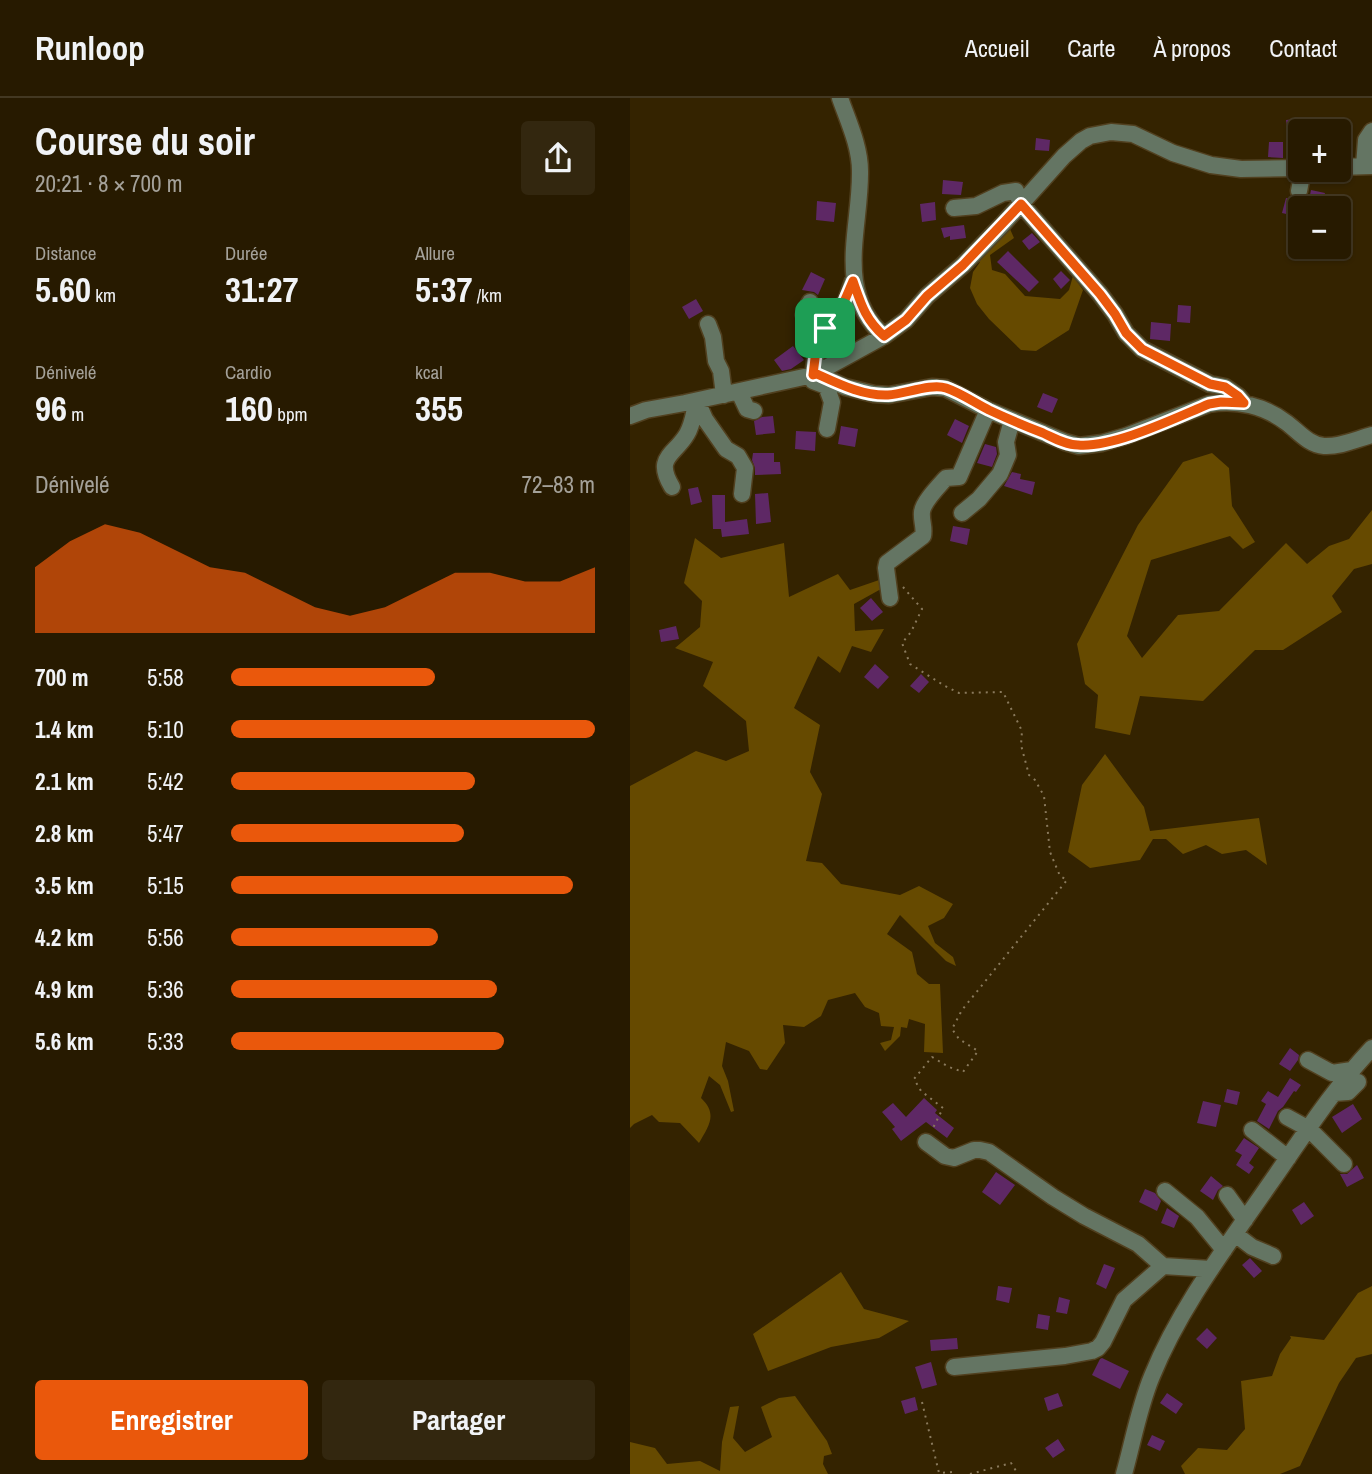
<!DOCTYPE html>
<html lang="fr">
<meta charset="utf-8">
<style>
body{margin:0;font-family:"Archivo Narrow",sans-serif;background:#33270f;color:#f1f3f6;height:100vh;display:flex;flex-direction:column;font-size:26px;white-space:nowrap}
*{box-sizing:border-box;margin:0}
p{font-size:23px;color:#a4a199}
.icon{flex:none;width:38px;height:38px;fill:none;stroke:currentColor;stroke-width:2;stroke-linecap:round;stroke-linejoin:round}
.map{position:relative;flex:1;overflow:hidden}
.side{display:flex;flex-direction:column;background:#271a00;width:630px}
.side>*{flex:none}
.buttons{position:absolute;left:658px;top:21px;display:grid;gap:14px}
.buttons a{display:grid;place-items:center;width:63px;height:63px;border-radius:7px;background:#271a00;box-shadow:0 2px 5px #0004,0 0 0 2px #433822;font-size:35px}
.pin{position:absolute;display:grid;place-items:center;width:60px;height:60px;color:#fff;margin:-30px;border-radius:14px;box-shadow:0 4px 10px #0006}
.round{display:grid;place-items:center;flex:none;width:74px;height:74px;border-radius:7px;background:#33270f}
.headline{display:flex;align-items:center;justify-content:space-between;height:119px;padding:0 35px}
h1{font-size:38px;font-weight:800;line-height:52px}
.metrics{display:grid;grid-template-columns:repeat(3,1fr);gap:10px;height:119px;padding:7px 35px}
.metrics div{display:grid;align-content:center}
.metrics b{font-size:35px;font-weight:800}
.metrics small{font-size:19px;font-weight:400}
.metrics p{font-size:19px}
.chart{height:196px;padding:14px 35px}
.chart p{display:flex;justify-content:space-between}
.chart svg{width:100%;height:126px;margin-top:7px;fill:#ea580c;opacity:.7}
.action{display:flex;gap:14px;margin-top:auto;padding:14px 35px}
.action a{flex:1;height:80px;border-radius:7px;background:#ea580c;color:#fff;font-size:28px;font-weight:800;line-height:80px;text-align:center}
.action a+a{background:#33270f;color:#f1f3f6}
ul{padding:0 35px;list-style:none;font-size:23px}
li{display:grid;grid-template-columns:112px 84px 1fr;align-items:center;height:52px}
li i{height:18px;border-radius:9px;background:#ea580c}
header{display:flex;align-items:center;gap:42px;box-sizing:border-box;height:98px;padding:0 35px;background:#271a00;border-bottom:2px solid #433822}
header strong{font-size:33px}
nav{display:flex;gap:38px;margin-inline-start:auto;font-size:24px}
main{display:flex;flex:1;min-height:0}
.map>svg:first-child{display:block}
.green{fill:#664a00}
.building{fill:#5e2865}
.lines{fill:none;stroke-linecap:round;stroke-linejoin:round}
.minor-casing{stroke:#51401f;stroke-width:19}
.path{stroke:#8a7a5c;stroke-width:2;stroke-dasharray:2 5;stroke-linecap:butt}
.minor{stroke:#647563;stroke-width:16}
.route-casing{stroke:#fff;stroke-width:14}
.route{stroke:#ea580c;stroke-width:9}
</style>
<header>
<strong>Runloop</strong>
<nav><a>Accueil</a><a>Carte</a><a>À propos</a><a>Contact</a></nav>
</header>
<main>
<section class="side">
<div class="headline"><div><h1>Course du soir</h1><p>20:21 · 8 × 700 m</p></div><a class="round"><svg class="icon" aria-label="share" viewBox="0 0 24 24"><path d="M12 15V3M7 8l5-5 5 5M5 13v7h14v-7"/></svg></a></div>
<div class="metrics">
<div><p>Distance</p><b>5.60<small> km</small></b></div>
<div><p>Durée</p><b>31:27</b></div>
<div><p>Allure</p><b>5:37<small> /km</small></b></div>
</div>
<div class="metrics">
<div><p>Dénivelé</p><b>96<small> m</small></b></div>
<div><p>Cardio</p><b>160<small> bpm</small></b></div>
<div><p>kcal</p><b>355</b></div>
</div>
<div class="chart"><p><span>Dénivelé</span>72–83 m</p>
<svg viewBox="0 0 160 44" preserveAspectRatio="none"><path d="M0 44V21L10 12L20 6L30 9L40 15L50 21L60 23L70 29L80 35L90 38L100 35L110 29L120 23L130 23L140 26L150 26L160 21V44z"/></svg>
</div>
<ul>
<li><b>700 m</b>5:58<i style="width:56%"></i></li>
<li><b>1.4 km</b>5:10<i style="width:100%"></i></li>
<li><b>2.1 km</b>5:42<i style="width:67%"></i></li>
<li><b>2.8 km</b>5:47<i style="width:64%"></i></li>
<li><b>3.5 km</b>5:15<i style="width:94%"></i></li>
<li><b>4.2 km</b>5:56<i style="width:57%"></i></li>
<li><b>4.9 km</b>5:36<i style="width:73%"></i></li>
<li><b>5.6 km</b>5:33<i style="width:75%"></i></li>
</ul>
<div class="action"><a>Enregistrer</a><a>Partager</a></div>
</section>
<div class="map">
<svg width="742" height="1376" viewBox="0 0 742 1376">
<rect width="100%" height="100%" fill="#342300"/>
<path class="green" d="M380,131L384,140L360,157L362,172L375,176L395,198L430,201L439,192L443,178L453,192L439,232L406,253L391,252L359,221L347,206L340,190L343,174L350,164L340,167L346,159Z
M582,355L599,370L602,408L625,444L613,451L600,438L521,462L497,538L512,560L548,517L589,513L656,445L677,466L699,448L719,441L742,412V466L724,471L702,498L712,514L653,552H625L573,603L510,598L500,637L465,630L468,597L455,586L447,546L508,427L553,364Z
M65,440L91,460L154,445L159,499L208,476L220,492L252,481L251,491L224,506L225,533L254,531L241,554L222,548L210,575L188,558L164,610L190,627L180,674L192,696L176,763L192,765L211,786L270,797L289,788L323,806L314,820L298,828L305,845L323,859L326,868L316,863L270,817L257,836L282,854L287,876L299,886H310L313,955L294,954L295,926L279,921L277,930L271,929L270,938L255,953L250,945L261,942L264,929L251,928L249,915L235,909L225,895L198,902L191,918L174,929L153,927L155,945L137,972L130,971L119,953L96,944L92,968L98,983L104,1013L101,1014L90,987L79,978L71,1000C88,1016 79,1028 69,1045L50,1025L29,1024L22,1017L4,1026L0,1030V688L66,653L96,663L119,653L116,623L73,588L83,564L45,550L70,529L72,503L54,485Z
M475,656L514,709L520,733L629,720L637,767L616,752L592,756L576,747L553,756L536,741H523L510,762L460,770L438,754L452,687Z
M211,1174L234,1211L279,1223L249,1240L201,1249L138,1273L123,1236Z
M742,1188V1256L726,1260L709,1285L670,1368L650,1376H555L551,1368L568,1350L597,1352L615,1331L611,1283L642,1278L650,1256L661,1240L660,1238L694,1242L728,1195Z
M165,1298L197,1343L202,1356L194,1358L193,1366L198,1376H0V1344L25,1350L37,1366L70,1363L90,1373L92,1344L100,1309L109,1308L103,1340L115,1354L142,1339L131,1309L149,1300Z"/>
<path class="building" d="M675,20L677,33H670V36L658,37L656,22Z
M406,40L420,42L419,53L405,52Z
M639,44H653V60L638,59Z
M313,82L333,84L331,97L312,96Z
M681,92L695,95L691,110L678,107Z
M656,100L672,103L669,119L652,115Z
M187,103L206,105L204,124L186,122Z
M305,104L306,122L292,124L290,106Z
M334,127L336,140L320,142V138L314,140L311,130Z
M402,135L410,144L399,152L392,143Z
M378,153L409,184L399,194L367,164Z
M431,173L440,182L431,191L423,181Z
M181,174L195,181L188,197L184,194L172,192Z
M66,201L73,213L59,221L52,209Z
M548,207L561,208L560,225L547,224Z
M521,224L541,226L540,243L520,241Z
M163,248L174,262L161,271L152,273L144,262Z
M413,295L428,301L422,315L407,309Z
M143,318L145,335L126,337L124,323L132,319Z
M325,321L339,328L332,345L317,337Z
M211,328L228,331L225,349L208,346Z
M166,333L186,334L185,353L165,351Z
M355,346L366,349L367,356L362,369L347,365Z
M123,355H144V364H150L151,376L125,377V370L122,362Z
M382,374L391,376L390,381L405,384L402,397L374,388Z
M68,389L72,404L61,407L58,391Z
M138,395L141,424L126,426L125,396Z
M82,397H95V424L117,421L119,436L92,439L91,431H83Z
M323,428L340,431L337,447L320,443Z
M241,500L253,514L242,523L230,510Z
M46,528L49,541L31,544L29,532Z
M245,566L259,579L248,591L234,579Z
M291,576L299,584L289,595L280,588Z
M660,950L669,957L668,962L660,973L649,966Z
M660,980L671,987L666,994L664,993L653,1009L648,1013L639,1031L627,1023L636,1006L631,1003L638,993L648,999Z
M597,991L610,994L607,1007L594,1004Z
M294,1000L307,1012L305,1015L324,1030L317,1040L296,1024L271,1043L262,1031L265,1029L252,1014L263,1005L276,1019Z
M573,1003L591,1007L586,1029L567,1025Z
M723,1006L732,1021L712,1035L702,1019Z
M614,1040L629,1050L619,1065L624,1069L619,1076L606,1067L612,1057L605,1053Z
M727,1067L734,1080L717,1089L710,1076H717Z
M366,1074L385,1087L370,1107L352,1094Z
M581,1078L593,1088L588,1092L583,1102L570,1093Z
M515,1091L525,1095L531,1103L527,1113L509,1104Z
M674,1104L684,1118L671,1127L662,1112Z
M537,1110L549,1118L544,1130L531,1125Z
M620,1160L632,1173L624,1180L612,1167Z
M474,1166L485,1170L476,1191L466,1186Z
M368,1188L382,1190L379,1205L366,1202Z
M429,1199L440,1202L437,1216L426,1214Z
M408,1216L420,1218L418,1232L406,1230Z
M577,1230L587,1240L577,1251L566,1241Z
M327,1240L328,1251L301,1253L300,1242Z
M472,1260L499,1273L490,1291L462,1277L470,1261Z
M301,1264L307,1287L292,1291L285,1269Z
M428,1295L433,1308L418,1313L414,1300Z
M537,1295L553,1306L546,1316L530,1305Z
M285,1299L288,1312L275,1316L271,1303Z
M522,1337L535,1343L530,1353L517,1347Z
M428,1341L435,1352L423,1360L415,1350Z"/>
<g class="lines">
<g class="minor-casing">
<path id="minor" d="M210,0C218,23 230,48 230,73C231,130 204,194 254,238
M734,68L736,42L742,33
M709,69L742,68
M669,93L673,72
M324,110L346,108L373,95L386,93L391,106L470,196L485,216L496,235L512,251L580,286L595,289L608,298L614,305
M180,204L174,217L179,223L195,230
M78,226L83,239L86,263L91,273L94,297
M187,276L215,289L244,296L259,297L302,289L315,290L358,312L435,344L449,348L472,345L496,338L579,306C607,301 635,308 657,325C669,334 679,347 694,348C710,349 727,341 742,337
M183,277L188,242L192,234L216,203L223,183
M183,283L196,288L202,304L197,331
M109,294L117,311L124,313
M67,303L75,321L96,351L108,358L115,370L112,396
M0,318L16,312L55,305L183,277L254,238L276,222L297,198L333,167L372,127L434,58L451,43L460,38L481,34L503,36L543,55L581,67L611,71L670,70
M42,389C24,359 44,358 57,336C63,326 64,313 67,303
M332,415L349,401L370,376L378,357L376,344L382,322
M260,500L256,470L257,465L293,438C295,429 291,423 292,414C293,404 309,388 316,380L329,379L358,312
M678,962L702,975L722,972
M704,995L718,994L728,984
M657,1019L679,1031L714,1066
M622,1032L658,1060
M296,1044L315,1058L324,1060L344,1052H350L359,1054L423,1099L454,1118L508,1146L533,1168L581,1171
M535,1093L567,1119L594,1152
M597,1097L615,1122
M605,1136L622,1149L643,1158
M324,1269L435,1258L462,1253L468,1250L473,1244L494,1202L533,1168
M494,1376C503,1344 509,1309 522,1278C550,1209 597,1148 639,1087C672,1040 703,991 742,950"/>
</g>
<path class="path" d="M273,489L292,511L281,534L272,545L280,566L315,588L329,595L373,594L392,633L391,647L399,677L405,682L414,698L420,754L430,778L437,782L332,912L322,931L329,941L348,953L333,974L319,969L302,959L284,981L291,993L313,1010L302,1032
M292,1304L309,1375L323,1374L326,1376
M340,1376L381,1365L388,1376"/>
<use href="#minor" class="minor"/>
</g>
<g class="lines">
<g class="route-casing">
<path id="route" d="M391,106L470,196L485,216L496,235L512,251L580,286L595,289L608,298L614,305L591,304L579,306C545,320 484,350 448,347C436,347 424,340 413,335C395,328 376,320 359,312C345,305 331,295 316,290C301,285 275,296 258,297C233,298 209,286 187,276L183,277L186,252L192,234L211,211L223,183C231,206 235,221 254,238L276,222L297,198L333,167Z"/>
</g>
<use href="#route" class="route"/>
</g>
</svg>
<div class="buttons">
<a>+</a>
<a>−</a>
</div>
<div class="pin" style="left:195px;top:230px;background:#1e9e55"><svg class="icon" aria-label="arrive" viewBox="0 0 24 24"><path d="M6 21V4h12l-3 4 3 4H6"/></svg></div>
</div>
</main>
